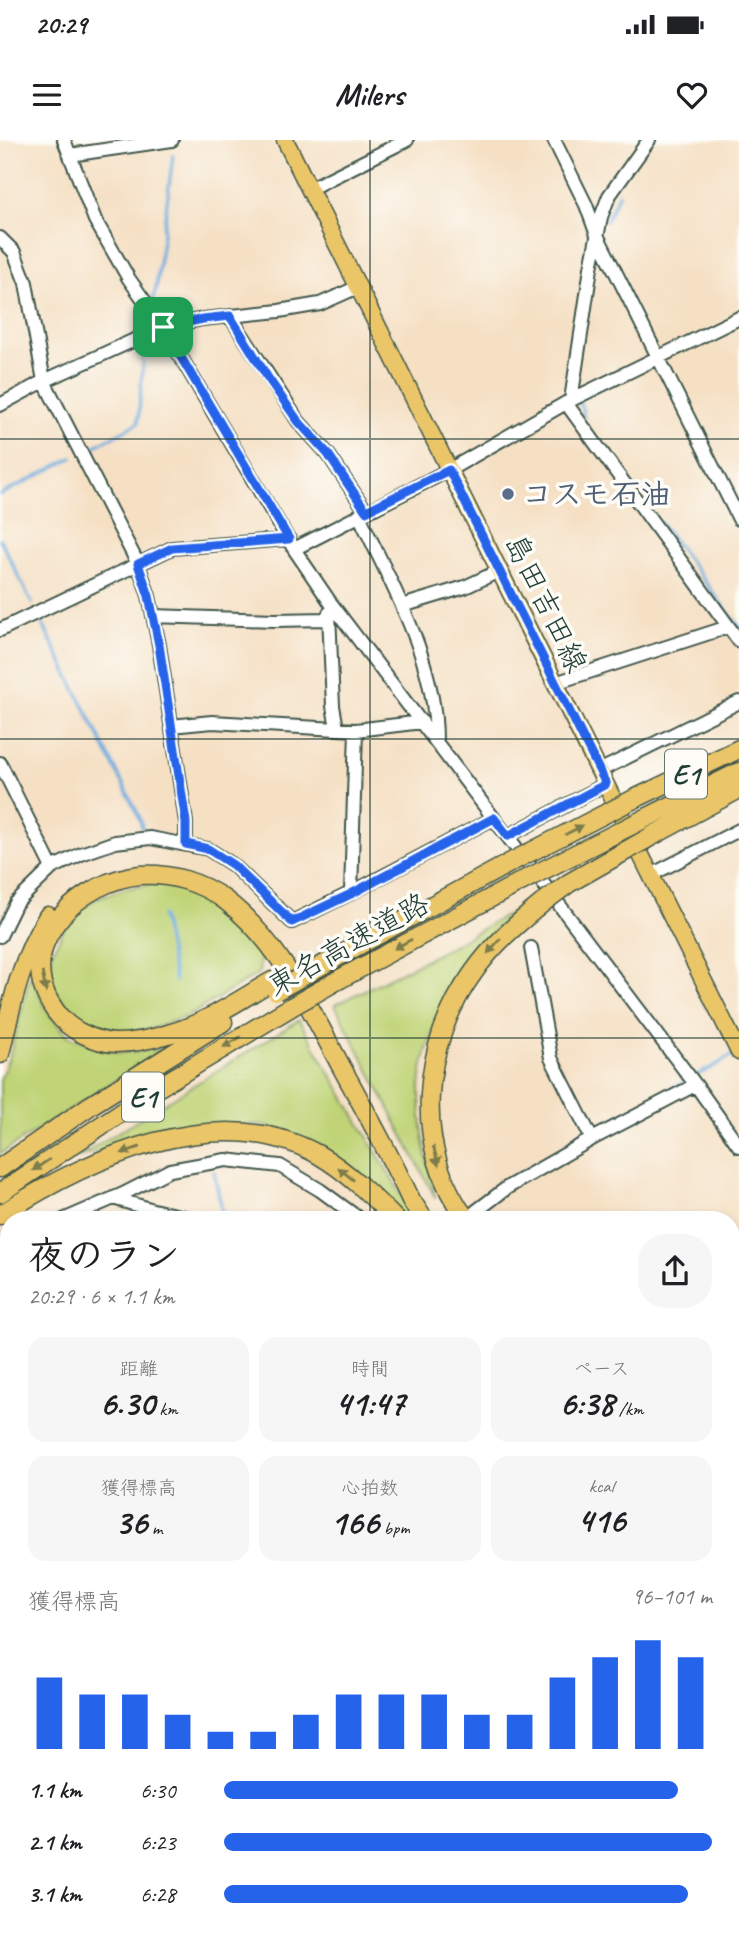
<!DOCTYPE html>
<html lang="ja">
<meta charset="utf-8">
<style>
body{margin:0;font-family:Caveat,"Klee One",sans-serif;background:#f6f6f6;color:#202124;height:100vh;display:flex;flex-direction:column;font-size:26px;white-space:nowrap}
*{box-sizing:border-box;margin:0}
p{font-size:23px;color:#757577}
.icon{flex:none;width:38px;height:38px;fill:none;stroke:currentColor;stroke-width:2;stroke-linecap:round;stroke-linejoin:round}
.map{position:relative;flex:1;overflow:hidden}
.panel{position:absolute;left:0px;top:1071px;width:740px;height:726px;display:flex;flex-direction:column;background:#fff;border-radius:28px 28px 0 0;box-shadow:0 4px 10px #0003}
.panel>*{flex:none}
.pin{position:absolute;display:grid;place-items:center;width:60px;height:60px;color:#fff;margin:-30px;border-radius:14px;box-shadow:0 4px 10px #0006}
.round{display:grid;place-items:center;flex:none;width:74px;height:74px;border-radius:28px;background:#f6f6f6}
.head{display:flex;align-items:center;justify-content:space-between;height:119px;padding:0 28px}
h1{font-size:38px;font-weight:600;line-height:52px}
.metrics{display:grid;grid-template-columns:repeat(3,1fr);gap:10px;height:119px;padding:7px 28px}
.metrics div{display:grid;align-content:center;border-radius:18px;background:#f6f6f6;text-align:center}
.metrics b{font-size:35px;font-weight:600}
.metrics small{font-size:19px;font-weight:400}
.metrics p{font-size:19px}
.chart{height:196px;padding:14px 28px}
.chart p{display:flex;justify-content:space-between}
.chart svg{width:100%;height:126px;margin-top:7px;stroke:#2563eb;stroke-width:6}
ul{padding:0 28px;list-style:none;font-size:23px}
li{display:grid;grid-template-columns:112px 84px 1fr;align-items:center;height:52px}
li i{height:18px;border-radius:9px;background:#2563eb}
.status{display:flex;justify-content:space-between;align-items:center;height:49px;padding:0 35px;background:#fff;direction:ltr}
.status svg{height:19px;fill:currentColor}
header{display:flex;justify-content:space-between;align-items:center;height:91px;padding:0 28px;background:#fff;font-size:32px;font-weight:600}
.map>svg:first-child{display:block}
.green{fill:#c0d477;stroke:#708856;stroke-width:2}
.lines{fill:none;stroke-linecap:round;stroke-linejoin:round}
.stream{stroke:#69a8dc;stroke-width:3.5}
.minor-casing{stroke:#3f554a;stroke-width:16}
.major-casing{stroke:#3f554a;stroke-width:19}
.highway-casing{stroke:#3f554a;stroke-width:21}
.minor{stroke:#fff;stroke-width:12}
.major{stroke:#ebc669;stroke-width:16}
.highway{stroke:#ebc669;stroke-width:18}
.highway-bridge-casing{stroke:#3f554a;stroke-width:21;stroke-linecap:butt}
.highway-bridge{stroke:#ebc669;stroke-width:18}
.oneway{fill:#7b7b4c}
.route-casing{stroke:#fff;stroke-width:14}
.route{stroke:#2563eb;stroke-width:9}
.grid{fill:none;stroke:#1f3d34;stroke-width:2;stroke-opacity:0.55}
.service-dot{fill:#5c6f8a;stroke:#fdfcf7;stroke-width:2.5}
.labels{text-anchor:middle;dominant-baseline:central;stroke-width:7;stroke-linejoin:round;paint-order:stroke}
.shield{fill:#fdfcf7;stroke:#62766e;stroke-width:2}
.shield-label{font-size:28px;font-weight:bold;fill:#1f3d34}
.service-label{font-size:30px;font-weight:bold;fill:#4e5e75;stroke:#fdfcf7;text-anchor:start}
.street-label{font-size:30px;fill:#1f3d34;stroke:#fdfcf7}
</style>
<div class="status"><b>20:29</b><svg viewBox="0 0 49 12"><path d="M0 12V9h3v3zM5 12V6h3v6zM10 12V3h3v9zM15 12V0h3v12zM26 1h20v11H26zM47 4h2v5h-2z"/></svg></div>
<header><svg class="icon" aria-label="menu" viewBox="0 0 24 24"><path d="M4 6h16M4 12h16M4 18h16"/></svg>Milers<svg class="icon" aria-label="heart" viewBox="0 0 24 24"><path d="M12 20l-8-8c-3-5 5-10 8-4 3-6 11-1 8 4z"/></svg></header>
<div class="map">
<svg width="739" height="1796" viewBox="0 0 739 1796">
<rect width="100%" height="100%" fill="#fdfcf7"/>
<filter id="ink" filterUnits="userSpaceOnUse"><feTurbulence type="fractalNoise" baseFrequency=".0143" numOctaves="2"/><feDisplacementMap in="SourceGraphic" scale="14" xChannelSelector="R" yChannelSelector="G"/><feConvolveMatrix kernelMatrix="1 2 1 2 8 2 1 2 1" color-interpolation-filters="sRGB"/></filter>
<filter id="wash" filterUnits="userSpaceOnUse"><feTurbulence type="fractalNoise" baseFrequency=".00686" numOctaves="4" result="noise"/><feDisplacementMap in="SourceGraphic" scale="28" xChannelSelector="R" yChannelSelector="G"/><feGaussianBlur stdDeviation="1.57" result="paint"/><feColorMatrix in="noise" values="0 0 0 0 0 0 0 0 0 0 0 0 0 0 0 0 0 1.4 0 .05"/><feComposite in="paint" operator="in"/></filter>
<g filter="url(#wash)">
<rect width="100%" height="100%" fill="#f5e0c4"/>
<path class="green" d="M167,742L198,753L227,769L262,808L259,833L190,875L157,887L131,893L95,885L75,874L54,851L51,825L53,811L67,783L72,776L97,758L124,749Z
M521,767C511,776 499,785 489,796C457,833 420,902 420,952C420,988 427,1024 436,1059L335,865L435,815Z
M32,828L37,850L49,874L68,896L120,913L164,909L0,1014V940L10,915Z
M299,880L412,1073L404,1077L297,999L260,984L188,987L78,1017Z
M0,1211L9,1309V1788L29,1789L30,1796H0Z"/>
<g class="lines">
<path class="stream" d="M606,81L619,53
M151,165L156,149L173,15
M146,192L149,172
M579,258L584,277
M90,309L138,283L145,200
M0,355L72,318
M660,382L739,487
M0,399L32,463
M41,481L139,676L142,688
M162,776L175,841
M214,1032L224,1080
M512,1038L598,988L718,924L734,914
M469,1065L502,1044"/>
</g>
</g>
<g filter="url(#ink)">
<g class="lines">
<g class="minor-casing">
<path id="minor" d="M64,0L95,80L129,139L163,187L294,409L330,462L695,944L739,1006
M554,0L586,65L597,95L739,379
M70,15L172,0
M309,49L407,0
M0,98L14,112L26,143L44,241L138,424L149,456L159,505L186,682V704
M230,176L298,281L328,314L366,371
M571,260L591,128L601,77L609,56L649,0
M566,263L739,501
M0,265L44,241L163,187L203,179L279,171L320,164L358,147
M359,375C392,446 436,520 436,600
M294,409L449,330L571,260L739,178
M402,466L465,447L499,431
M329,473L333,566L337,588
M153,476L275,480L328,479
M0,490L172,408L289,399
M555,543L728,487
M171,586L212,582L356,590L422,582
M0,623L52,728
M599,631L739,562
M508,696L606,644
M651,735L739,690
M351,753L356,590
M0,796L16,763L52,728L81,714L115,702L150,698L208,709L233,725L292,782L351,753L494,678
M531,808L551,918L592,999
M113,1058L153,1070L197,1080
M475,1072L508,1047L592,999L695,945
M63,1080L123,1054L170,1030L226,1020L280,1026L320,1050L361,1080
M0,1109L9,1105
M732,1191L739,1193
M0,1198L9,1269
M732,1390L739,1388
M732,1671L739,1679
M732,1698L739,1696
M37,1788L38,1796
M87,1788L89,1796
M330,1788L333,1796
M606,1788L607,1796
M263,1796L291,1788"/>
</g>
<g class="major-casing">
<path id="major" d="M285,0L739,912"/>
</g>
<g class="highway-casing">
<path id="highway" d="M632,660L739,609
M644,679L739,632
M652,696L739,649
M330,821L515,720
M340,839L528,738
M272,841C239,860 205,884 168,894C152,899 133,903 116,903C104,903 91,898 81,893C65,885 56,874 48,859C17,798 84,740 140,735C170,733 201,742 225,760C280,802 310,869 342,928C366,972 390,1015 411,1060L424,1080
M0,914C11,866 21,818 48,776
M0,1028L91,965L223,882
M0,1053L159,947L291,867
M0,1075C88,1018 218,958 319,1015C348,1032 372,1056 396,1080
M467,1080C412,1007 421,905 473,833C493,804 518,783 545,761
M732,1130L739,1129
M732,1155L739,1154"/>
</g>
<use href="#minor" class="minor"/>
<use href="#major" class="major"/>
<use href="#highway" class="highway"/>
<g class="highway-bridge-casing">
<path id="highway-bridge" d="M515,720L632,660
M528,738L644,679
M545,761L569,743L652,696
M276,851L330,821
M291,867L340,839"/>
</g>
<use href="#highway-bridge" class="highway-bridge"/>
</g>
<defs><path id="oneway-solid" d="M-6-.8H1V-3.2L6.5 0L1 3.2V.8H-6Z" transform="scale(1.75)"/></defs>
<g class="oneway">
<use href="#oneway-solid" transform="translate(574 690) rotate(-27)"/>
<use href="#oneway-solid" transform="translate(403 804) rotate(151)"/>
<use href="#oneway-solid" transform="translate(494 806) rotate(131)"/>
<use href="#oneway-solid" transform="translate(44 842) rotate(80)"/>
<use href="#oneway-solid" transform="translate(232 902) rotate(150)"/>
<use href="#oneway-solid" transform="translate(131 1010) rotate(161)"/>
<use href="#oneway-solid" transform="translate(436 1016) rotate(75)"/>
<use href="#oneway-solid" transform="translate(41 1025) rotate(146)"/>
<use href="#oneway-solid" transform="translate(346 1034) rotate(-141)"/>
</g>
</g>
<g class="lines" filter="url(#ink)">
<g class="route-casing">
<path id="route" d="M230,176L268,238L298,281L328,314L366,371L449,330L606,644L508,696L494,678L351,754L292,782L233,725L208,709L186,704V682L159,505L149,456L138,424L172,408L289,399L163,187L203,179Z"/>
</g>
<use href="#route" class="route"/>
</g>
<path class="grid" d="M370,0V1080M0,299H739M0,599H739M0,898H739M0,1197H9M732,1197H739M0,1497H9M732,1497H739M370,1788V1796"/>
<circle class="service-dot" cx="508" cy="354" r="7"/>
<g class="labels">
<g class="shield">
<rect x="665" y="609.5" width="42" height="49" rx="5"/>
<rect x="122" y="932.5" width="42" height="49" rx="5"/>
</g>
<g class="shield-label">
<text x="686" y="634">E1</text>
<text x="143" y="957">E1</text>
</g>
<g class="service-label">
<text x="522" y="354">コスモ石油</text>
</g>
<g class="street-label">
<text transform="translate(546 463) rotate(64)">島田吉田線</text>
<text transform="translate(348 804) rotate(-29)">東名高速道路</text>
</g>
</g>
</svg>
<div class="pin" style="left:163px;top:187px;background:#1e9e55"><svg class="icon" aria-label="arrive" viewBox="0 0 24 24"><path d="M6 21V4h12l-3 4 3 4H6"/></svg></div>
<section class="panel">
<div class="head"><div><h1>夜のラン</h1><p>20:29 · 6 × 1.1 km</p></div><a class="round"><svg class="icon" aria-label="share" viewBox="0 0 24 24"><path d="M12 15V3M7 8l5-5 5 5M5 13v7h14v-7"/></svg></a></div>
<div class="metrics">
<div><p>距離</p><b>6.30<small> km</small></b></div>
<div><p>時間</p><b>41:47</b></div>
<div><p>ペース</p><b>6:38<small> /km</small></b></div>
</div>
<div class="metrics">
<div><p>獲得標高</p><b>36<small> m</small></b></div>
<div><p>心拍数</p><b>166<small> bpm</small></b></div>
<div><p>kcal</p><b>416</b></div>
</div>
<div class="chart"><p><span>獲得標高</span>96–101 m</p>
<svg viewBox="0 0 160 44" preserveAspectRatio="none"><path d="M5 44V19M15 44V25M25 44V25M35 44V32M45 44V38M55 44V38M65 44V32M75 44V25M85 44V25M95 44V25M105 44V32M115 44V32M125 44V19M135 44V12M145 44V6M155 44V12"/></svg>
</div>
<ul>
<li><b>1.1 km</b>6:30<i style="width:93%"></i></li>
<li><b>2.1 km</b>6:23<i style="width:100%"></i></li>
<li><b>3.1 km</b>6:28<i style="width:95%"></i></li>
</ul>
</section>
</div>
